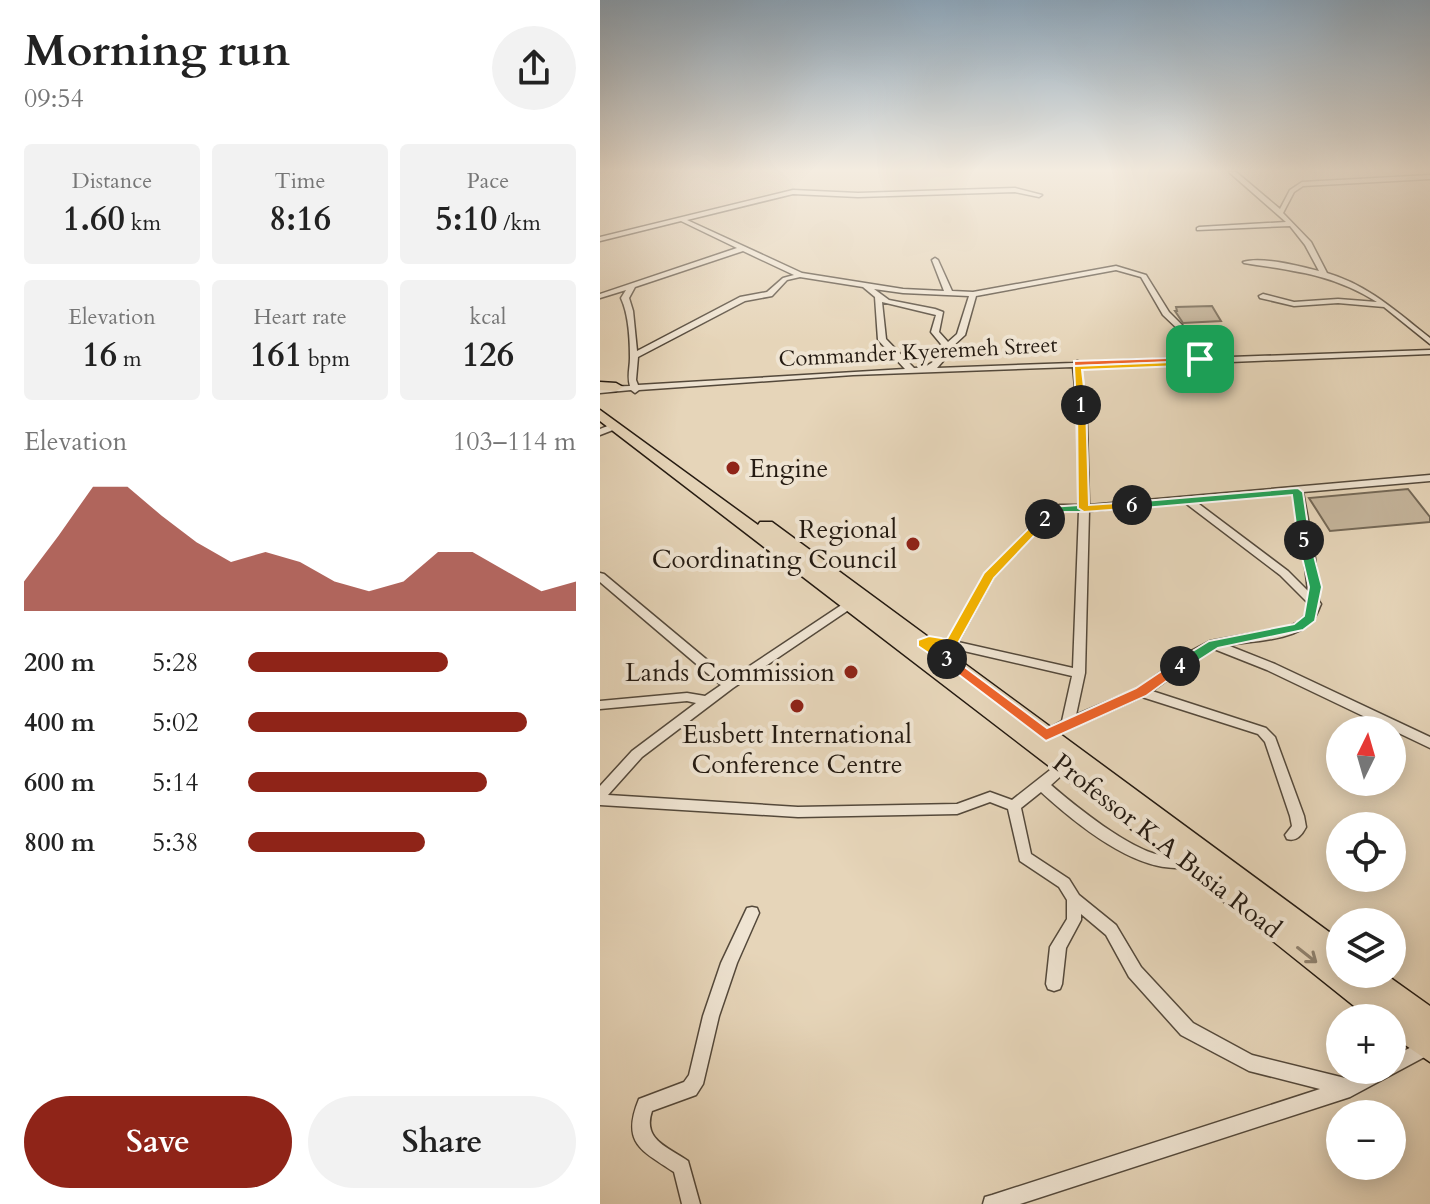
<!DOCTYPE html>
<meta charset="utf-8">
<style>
body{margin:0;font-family:Cardo,serif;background:#f2f2f2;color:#222;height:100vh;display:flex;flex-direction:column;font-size:30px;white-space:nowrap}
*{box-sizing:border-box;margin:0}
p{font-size:26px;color:#767676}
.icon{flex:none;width:44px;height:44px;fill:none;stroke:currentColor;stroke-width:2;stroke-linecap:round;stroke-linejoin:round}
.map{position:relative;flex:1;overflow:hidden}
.side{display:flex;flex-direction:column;background:#fff;width:600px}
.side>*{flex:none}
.needle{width:52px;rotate:5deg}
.buttons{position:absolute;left:726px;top:716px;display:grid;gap:16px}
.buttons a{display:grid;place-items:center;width:80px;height:80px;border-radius:50%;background:#fff;box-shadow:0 4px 20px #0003;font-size:40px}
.pin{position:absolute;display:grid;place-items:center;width:68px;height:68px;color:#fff;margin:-34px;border-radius:16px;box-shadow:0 4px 12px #0006}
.km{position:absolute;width:40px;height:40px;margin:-20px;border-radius:50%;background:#222;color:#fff;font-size:22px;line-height:40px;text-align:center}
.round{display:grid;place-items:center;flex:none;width:84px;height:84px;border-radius:42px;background:#f2f2f2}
.headline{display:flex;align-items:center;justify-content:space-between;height:136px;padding:0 24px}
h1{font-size:44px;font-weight:800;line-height:60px}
.figures{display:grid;grid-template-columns:repeat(3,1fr);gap:12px;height:136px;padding:8px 24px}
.figures div{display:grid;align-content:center;border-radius:8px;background:#f2f2f2;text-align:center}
.figures b{font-size:34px;font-weight:800}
.figures small{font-size:22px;font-weight:400}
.figures p{font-size:22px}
.chart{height:224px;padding:16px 24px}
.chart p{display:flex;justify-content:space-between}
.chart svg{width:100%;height:144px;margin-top:8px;fill:#8f2418;opacity:.7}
.cta{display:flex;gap:16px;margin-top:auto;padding:16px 24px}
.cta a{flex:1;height:92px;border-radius:48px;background:#8f2418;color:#fff;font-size:32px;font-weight:800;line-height:92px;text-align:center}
.cta a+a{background:#f2f2f2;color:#222}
ul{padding:0 24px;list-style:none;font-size:26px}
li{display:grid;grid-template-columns:128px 96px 1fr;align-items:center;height:60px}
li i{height:20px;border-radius:10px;background:#8f2418}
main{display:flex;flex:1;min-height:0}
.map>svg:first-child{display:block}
.green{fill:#c5b59c;stroke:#746856;stroke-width:2}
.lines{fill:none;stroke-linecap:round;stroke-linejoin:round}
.minor-casing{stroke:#54493b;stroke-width:3}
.primary-casing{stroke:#241a11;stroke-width:3}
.minor{fill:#efe4d2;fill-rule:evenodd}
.primary{fill:#e6d5b9;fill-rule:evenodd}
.oneway{stroke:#8f816d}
.split-1{fill:#f0652b;stroke:#fff;stroke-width:2}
.split-2{fill:#22a559;stroke:#fff;stroke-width:2}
.split-3{fill:#f5b400;stroke:#fff;stroke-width:2}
.split-4{fill:#f0652b;stroke:#fff;stroke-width:2}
.split-5{fill:#22a559;stroke:#fff;stroke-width:2}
.split-6{fill:#22a559;stroke:#fff;stroke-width:2}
.split-7{fill:#f5b400;stroke:#fff;stroke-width:2}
.split-8{fill:#f5b400;stroke:#fff;stroke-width:2}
.poi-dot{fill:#8f2418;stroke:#efe4d2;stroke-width:3}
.labels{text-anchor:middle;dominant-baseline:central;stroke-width:8;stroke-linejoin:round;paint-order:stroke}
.far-street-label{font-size:22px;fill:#241a11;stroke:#efe4d2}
.poi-label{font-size:26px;fill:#241a11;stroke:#efe4d2;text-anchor:end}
.street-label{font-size:26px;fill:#241a11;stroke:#efe4d2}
</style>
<main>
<section class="side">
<div class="headline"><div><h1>Morning run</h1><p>09:54</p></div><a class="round"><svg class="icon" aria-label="share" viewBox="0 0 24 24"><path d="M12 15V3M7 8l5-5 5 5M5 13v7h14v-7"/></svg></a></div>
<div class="figures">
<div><p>Distance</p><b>1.60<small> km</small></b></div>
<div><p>Time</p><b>8:16</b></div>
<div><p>Pace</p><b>5:10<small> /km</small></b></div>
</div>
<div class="figures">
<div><p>Elevation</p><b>16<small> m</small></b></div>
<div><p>Heart rate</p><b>161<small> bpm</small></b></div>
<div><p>kcal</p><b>126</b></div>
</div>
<div class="chart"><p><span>Elevation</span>103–114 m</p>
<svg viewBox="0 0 160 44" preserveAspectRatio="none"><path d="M0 44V35L10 21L20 6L30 6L40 15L50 23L60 29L70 26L80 29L90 35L100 38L110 35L120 26L130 26L140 32L150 38L160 35V44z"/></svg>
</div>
<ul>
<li><b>200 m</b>5:28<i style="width:61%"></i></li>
<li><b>400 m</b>5:02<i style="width:85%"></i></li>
<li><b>600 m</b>5:14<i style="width:73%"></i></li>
<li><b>800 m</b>5:38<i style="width:54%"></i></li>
</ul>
<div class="cta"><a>Save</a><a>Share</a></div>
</section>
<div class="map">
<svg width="830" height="1204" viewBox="0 0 830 1204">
<rect width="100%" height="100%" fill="#e6d5b9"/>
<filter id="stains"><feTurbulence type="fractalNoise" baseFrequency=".0025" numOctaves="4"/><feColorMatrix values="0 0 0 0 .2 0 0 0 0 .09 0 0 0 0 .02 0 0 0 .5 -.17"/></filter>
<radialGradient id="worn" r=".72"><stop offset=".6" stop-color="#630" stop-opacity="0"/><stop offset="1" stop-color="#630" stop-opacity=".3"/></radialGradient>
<path class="green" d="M612,306L621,321L583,323L575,311H577L576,307Z
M808,489L830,517V522L730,531L709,498Z"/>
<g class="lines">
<g class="minor-casing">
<path id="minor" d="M629,172H636L680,209L690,190L702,182L830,175V179L703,186L694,192L683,213L711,242L727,273C768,285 797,312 830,338V344L784,307L738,303L694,306L660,298L659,296L663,294L694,302L738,299L777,302C733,274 694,271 644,263L643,262C661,256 699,266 719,271L705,245L690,226L597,230V228L599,227L686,222Z
M415,188L442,195L439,197L415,192L258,197L193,194L87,220L202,273L303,289L344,291L332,260L335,258L338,260L352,291L373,292L516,266L546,275L569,312L589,332L603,358L830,350V354L606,363L602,365L598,363L481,367L487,426L489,505L830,475V481L703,492L715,558L719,601L721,604C718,610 717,616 712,621C696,641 651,641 627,645L675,664L830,737V748L667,670L614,649L597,658L552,691L666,728L675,737L704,816L706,827C702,835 696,842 687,839L685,835L692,826L690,816L665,742L658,734L542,697L446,740L442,738L440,735L442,732L462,721L472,676L351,648L330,645L321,648L315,644C324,635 336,638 348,640L385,574L446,511L459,505H479V426L473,367L253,375L39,390L35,393L31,390L0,393V387L30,386C27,376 30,368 30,358C30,340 29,315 21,298L26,290L0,298V294L137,248L81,221L0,241V237L193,190L258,193ZM143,251L194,275L183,278L167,292L140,297L37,351L33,311L29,298L35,287ZM516,270L541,277L563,315L582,333L595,358L481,362L477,361L473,363L337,368L352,351V347L365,335L376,296ZM200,277L263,287L275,297L278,340L305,369L38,385L36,380L38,357L145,301L172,296L187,280ZM274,289L303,293L369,296L357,334L348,342L339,332L343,312L335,309L289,300ZM282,302L336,315L331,332L345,349C335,361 329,368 314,368L286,339ZM693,493L704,558L708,591L688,571L595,501ZM584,502L680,575L708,603L705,616L698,622L688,627L610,641L589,652L537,689L476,715L485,673L489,511ZM461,511H479L473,668L358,642L393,578L452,515Z
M15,423L18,424V428L0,435V429Z
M0,573L4,574L130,679L246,602L250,601L256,605L133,688L42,757L8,795L198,807L357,804L390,792L412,800L459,763L464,762L469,763L471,767L451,785C475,806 529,849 560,855C571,857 581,855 591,858L593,862L591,866C542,879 475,823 441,792L421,808L431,854L469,879L479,895L516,925L541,967L593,1023L652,1055L749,1079L767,1070H792V1057L827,1039L830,1040V1054L750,1097L420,1204H383L385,1197L392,1195L720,1089L649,1071L581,1035L529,977L506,935L481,914V920L466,948L462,984L460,989L454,991L448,989L446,984L450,947L467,919V900L459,887L420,861L408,809L390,802L357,814L198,817L0,805V786L32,751L96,703L87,701L0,709V701L87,693L105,696L121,685L0,582Z
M152,907L157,908L159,913L137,963L119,1016L103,1084L96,1095L52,1111C42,1140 68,1147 88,1161L100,1204H82L74,1172C41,1150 21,1143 39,1099L84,1082L89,1075L103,1016L121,963L147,908Z"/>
</g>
<g class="primary-casing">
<path id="primary" d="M0,382L16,383L23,387L16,391L0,390Z
M0,410L158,525L160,522H172L740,940V974H785L830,1006V1062L792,1036V1018H769L583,869L0,421Z"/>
</g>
<use href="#minor" class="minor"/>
<use href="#primary" class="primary"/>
</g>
<defs><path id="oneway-shaft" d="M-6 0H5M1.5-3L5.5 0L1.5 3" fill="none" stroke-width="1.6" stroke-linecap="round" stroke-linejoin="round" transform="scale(2)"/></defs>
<use class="oneway" href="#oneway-shaft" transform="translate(707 955) rotate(38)"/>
<linearGradient id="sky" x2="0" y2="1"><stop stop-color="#8da8be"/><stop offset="0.5" stop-color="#f4ece0"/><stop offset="1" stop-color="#f4ece0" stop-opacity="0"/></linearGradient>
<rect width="830" height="341" fill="url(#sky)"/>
<path class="split-1" d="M600,357L604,361L482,366L486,405L481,408L476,405L474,361Z"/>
<path class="split-2" d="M481,402L486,405L489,508L484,512H457L449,522H440L439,519L450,507L478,505L476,405Z"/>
<path class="split-3" d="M440,517L450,519L394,578L356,647H338L352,656V662H342L318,646V640L329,636L347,639L384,573Z"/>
<path class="split-4" d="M347,654L447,728L536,688L575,662L580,661L587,666L546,696L446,741L342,662V656Z"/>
<path class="split-5" d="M704,536L710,540L722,587L715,621L703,630L618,648L585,669H575V662L609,641L694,624L704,616L709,587L698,540Z"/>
<path class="split-6" d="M698,488L703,492L710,540L704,544L698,540L692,495L532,509L526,505L532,502Z"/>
<path class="split-7" d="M477,403L486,405L489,505L532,502L537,505L536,508L484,512L478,508Z"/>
<path class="split-8" d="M597,357H604L606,365L482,370L486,405L481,408L476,405L474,366L596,361Z"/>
<g class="poi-dot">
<circle cx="133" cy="468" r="8"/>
<circle cx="313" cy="544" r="8"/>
<circle cx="251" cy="672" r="8"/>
<circle cx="197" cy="706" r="8"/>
</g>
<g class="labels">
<g class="far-street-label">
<text transform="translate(318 352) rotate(-3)">Commander Kyeremeh Street</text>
</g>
<g class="poi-label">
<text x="149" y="468" text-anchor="start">Engine</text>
<text x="297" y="529">Regional<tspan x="297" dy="30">Coordinating Council</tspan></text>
<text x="235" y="672">Lands Commission</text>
<text x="197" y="734" text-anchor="middle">Eusbett International<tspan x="197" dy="30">Conference Centre</tspan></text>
</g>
<g class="street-label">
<text transform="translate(567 846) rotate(38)">Professor K.A Busia Road</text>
</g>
</g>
<rect width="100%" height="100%" filter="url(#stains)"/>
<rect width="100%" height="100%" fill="url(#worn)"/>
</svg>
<div class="buttons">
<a><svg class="needle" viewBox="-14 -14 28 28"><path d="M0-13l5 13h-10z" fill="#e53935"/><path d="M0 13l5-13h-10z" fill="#767676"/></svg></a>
<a><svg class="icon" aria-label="locate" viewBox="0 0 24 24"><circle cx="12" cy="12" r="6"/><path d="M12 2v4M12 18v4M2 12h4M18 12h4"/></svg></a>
<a><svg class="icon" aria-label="layers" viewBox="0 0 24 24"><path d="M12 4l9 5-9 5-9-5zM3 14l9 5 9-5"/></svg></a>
<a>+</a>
<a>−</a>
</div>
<div class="pin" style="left:600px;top:359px;background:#1e9e55"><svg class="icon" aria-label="arrive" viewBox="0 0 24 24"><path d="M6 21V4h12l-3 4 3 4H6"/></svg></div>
<b class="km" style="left:481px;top:405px">1</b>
<b class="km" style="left:445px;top:519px">2</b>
<b class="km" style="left:347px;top:659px">3</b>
<b class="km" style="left:580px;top:666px">4</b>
<b class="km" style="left:704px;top:540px">5</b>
<b class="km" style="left:532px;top:505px">6</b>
</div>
</main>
